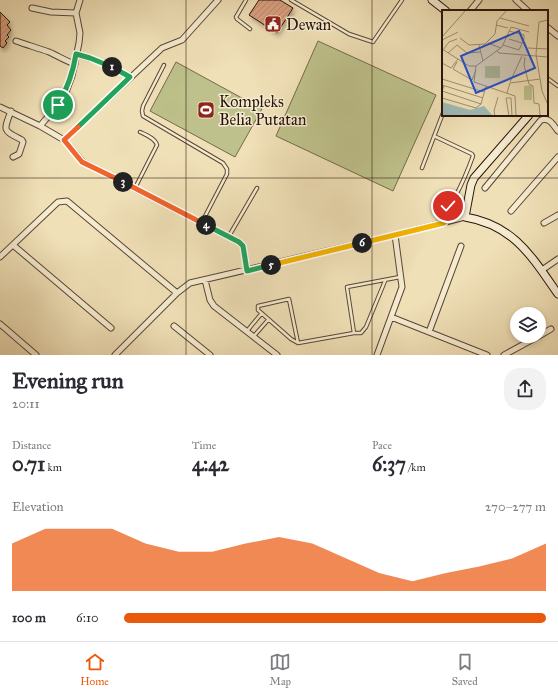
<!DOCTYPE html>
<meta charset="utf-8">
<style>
body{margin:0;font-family:"IM FELL Great Primer",serif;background:#f2f2f3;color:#2b2b33;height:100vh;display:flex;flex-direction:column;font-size:15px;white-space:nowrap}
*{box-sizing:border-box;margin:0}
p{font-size:13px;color:#7c7c81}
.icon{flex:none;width:22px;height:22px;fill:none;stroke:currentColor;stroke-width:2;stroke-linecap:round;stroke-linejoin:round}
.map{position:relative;height:355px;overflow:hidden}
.details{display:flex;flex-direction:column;background:#fff;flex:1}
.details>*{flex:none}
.tools{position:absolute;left:510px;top:307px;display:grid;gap:8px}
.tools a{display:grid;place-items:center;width:36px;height:36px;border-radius:50%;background:#fff;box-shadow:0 2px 6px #0003;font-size:20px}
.pin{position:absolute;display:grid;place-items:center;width:34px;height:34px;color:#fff;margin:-17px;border:2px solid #fff;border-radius:50%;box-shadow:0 1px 4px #0007}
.km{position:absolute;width:20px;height:20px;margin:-10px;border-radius:50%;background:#222;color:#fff;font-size:11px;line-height:20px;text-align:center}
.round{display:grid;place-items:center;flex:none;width:42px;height:42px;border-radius:16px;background:#f2f2f3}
.head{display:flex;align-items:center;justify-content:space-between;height:68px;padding:0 12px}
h1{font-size:22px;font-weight:700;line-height:30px}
.metrics{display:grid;grid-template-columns:repeat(3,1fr);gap:6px;height:68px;padding:4px 12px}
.metrics div{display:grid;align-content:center}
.metrics b{font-size:20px;font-weight:700}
.metrics small{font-size:11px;font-weight:400}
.metrics p{font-size:11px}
.chart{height:112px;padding:8px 12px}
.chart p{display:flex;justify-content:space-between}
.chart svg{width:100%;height:72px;margin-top:4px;fill:#ea580c;opacity:.7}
ul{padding:0 12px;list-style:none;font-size:13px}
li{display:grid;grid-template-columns:64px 48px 1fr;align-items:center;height:30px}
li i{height:10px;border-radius:5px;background:#ea580c}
.menu{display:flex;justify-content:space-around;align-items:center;height:56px;border-top:1px solid #e1e1e2;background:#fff;font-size:11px;color:#7c7c81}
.menu a{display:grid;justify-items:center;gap:2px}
.menu .active{color:#ea580c}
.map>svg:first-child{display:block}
.pitch{fill:#bec18b;stroke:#726a4a}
.building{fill:url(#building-hatch);stroke:#271208;filter:url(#shadow)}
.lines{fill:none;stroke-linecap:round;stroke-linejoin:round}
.lane-casing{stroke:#594634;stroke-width:4.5}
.street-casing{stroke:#594634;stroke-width:7}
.secondary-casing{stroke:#271208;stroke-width:9}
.lane{stroke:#f5ebd0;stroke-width:2.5}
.street{stroke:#f5ebd0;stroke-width:5}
.secondary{stroke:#f5ebd0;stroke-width:7}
.split-1-casing{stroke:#fff;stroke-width:8}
.split-2-casing{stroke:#fff;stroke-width:8}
.split-3-casing{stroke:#fff;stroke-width:8}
.split-4-casing{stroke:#fff;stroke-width:8}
.split-5-casing{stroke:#fff;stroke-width:8}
.split-6-casing{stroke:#fff;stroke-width:8}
.split-7-casing{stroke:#fff;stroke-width:8}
.split-1{stroke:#22a559;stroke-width:5}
.split-2{stroke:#22a559;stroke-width:5}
.split-3{stroke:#f0652b;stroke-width:5}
.split-4{stroke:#f0652b;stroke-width:5}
.split-5{stroke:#22a559;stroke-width:5}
.split-6{stroke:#f5b400;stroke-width:5}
.split-7{stroke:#f5b400;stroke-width:5}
.grid{fill:none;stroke:#271208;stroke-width:1;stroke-opacity:0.55}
.labels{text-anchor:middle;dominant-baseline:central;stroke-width:3;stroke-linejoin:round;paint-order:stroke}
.poi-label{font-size:16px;fill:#271208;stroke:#f5ebd0;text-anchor:start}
.inset-road{fill:none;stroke:#a08e71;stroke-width:1}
.view{fill:#1d4ed8;fill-opacity:0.15;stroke:#1d4ed8;stroke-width:2}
.inset-edge{fill:none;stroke:#271208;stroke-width:2}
</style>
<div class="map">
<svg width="558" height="355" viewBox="0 0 558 355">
<defs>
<pattern id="building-hatch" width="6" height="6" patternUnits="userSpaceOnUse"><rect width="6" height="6" fill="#d99f7f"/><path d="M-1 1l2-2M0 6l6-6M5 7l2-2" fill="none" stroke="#ba886c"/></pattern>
<filter id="shadow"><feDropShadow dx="2" dy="3.5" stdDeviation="2" flood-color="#0004"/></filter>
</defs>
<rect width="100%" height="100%" fill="#f0e0b7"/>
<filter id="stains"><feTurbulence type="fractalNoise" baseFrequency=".005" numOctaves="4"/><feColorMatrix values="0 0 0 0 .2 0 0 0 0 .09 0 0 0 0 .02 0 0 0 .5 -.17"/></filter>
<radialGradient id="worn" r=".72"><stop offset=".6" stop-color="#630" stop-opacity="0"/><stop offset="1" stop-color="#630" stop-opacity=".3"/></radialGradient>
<path class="pitch" d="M318,41L436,95L393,191L276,136Z
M176,62L262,109L235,157L150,111Z"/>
<path class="building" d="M259,0H280L293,8L277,33L249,15Z
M0,12L10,22L7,25L11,30L7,35L9,37L5,41L7,43L3,48L0,46Z"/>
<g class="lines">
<g class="lane-casing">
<path id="lane" d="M246,0L236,17L237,19L250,29
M291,0L349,34L373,42L402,0
M164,65L143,106L142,111L143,116L223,163L227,169V174L202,222
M547,78L558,86
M434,136L472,154L473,156C468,170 462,184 455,197C450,208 443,209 444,223
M422,168L443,113
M135,188L157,145C155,138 146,135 140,132
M229,236L257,188
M247,331L261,314
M354,333H361L366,327L385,281
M254,336L268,320
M298,343L291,339L258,310V306L289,299L298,343L354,333L347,287L400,277"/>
</g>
<g class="street-casing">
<path id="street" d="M516,0L528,11
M32,8L51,12L76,13
M470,11L479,0
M547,27L558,36
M16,41C27,45 38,48 49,52C58,56 66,61 75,64
M76,54L104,63L130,77
M0,107L40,126L64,140L83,162L239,242L243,246L247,271
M11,111C3,132 3,130 22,140L23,142L19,154L13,157
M40,126L58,105L66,92L72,76L79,43L80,33L76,13L80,0
M64,140L162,48L182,40L218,0
M485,188L541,120C550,117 553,125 558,131
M511,211L558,157
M544,223L558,215
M13,245L111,328
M0,257L58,202L67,201L177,293
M542,270L558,259
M205,280L210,300L214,306L277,355
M391,317L487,355
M0,324L36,355
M174,326L210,355
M429,332L461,246
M539,336L551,329
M115,355L177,293L190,283L395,235L465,217
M377,355L402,287L395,235
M504,355L539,336"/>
</g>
<g class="secondary-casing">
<path id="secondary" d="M432,0L446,11
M529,115L474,178L471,185L465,217C514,225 532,257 558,294"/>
</g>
<use href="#lane" class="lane"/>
<use href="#street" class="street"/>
<use href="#secondary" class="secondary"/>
</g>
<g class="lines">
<g class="split-1-casing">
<path id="split-1" d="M58,105C67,89 73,73 76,54L90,58L112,67"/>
</g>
<g class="split-2-casing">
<path id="split-2" d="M78,127L130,77L112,67"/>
</g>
<g class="split-3-casing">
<path id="split-3" d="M78,127L64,140L82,162L123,182"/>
</g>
<g class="split-4-casing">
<path id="split-4" d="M123,182L206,225"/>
</g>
<g class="split-5-casing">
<path id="split-5" d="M206,225L239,242L243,246L247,271L271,265"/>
</g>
<g class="split-6-casing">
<path id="split-6" d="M271,265L362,243"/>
</g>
<g class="split-7-casing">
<path id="split-7" d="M362,243L444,223V214L448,206"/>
</g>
<use href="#split-1" class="split-1"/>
<use href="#split-2" class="split-2"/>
<use href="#split-3" class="split-3"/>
<use href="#split-4" class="split-4"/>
<use href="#split-5" class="split-5"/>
<use href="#split-6" class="split-6"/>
<use href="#split-7" class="split-7"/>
</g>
<path class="grid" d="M186,0V355M372,0V355M0,178H558"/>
<defs>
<g id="civic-square" transform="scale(0.9)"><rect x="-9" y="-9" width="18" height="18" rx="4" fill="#8f2418" stroke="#f5ebd0"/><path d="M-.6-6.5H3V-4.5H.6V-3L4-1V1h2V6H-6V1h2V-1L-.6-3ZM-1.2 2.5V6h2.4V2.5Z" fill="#fff"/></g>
<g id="stadium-square" transform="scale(0.9)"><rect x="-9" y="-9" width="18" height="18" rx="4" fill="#8f2418" stroke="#f5ebd0"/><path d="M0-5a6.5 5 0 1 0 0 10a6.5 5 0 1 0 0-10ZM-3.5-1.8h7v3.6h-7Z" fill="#fff"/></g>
</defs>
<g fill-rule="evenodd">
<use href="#civic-square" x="273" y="24"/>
<use href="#stadium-square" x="206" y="110"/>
</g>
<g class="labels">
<g class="poi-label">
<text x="286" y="24">Dewan</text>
<text x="219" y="101">Kompleks<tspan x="219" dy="18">Belia Putatan</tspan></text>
</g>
</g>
<g transform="translate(442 10)">
<rect width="106" height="106" fill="#f0e0b7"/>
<path d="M43,56H58V68H43ZM90,75V90H82V76Z" fill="#bec18b"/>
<path d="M0,92L28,100L42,96L51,106H0Z" fill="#9ebbb8"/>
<path class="inset-road" d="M58,8L87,16M106,10L97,12L94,44L100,81L106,95M54,15L66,18M0,27L24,0M18,28L27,35L43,34L53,24L55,11L65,0M67,29L80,33M0,30L16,22M46,33L59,38M37,35L41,51M61,35L77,40L82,29V25L67,21M86,38L106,39M0,39L27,56H34M1,40L7,32L15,29M55,41L57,43L106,47M6,43L15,35L25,43L38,42M83,47L82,55L87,74L91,76L92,93L97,94L98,105L100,106M15,52L11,59L30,70L34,60M0,53L9,58L16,49M34,56L32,72L73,86L74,106M34,56L60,37L69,17L87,22M0,69L42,82M68,72L80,46M0,75L41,88M2,76L0,81L39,94M65,83L68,73L98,69M0,88L34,98L39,94L44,76M53,106L52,101L56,87M67,106L64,88H69L70,106"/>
<path class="view" d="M77,21L93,58L34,83L19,46Z"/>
<rect width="106" height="106" class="inset-edge"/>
</g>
<rect width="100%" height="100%" filter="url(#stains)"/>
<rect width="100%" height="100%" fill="url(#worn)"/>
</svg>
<div class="tools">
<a><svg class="icon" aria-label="layers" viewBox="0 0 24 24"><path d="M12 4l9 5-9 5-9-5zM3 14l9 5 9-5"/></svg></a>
</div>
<div class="pin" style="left:58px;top:105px;background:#1e9e55"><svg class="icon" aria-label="arrive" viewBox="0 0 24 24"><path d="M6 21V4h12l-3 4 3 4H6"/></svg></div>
<div class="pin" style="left:448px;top:206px;background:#d93025"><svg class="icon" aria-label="check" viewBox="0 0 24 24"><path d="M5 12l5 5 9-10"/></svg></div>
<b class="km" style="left:112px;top:67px">1</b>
<b class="km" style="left:123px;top:182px">3</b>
<b class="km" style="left:206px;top:225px">4</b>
<b class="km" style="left:271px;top:265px">5</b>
<b class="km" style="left:362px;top:243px">6</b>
</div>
<section class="details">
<div class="head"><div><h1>Evening run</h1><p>20:11</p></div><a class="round"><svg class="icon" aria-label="share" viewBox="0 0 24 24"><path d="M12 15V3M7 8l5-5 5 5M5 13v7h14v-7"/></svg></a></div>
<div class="metrics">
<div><p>Distance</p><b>0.71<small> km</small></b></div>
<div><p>Time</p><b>4:42</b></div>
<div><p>Pace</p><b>6:37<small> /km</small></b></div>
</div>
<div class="chart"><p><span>Elevation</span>270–277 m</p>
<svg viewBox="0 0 160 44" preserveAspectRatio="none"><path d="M0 44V15L10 6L20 6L30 6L40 15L50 20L60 20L70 15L80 11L90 15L100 24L110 33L120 38L130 33L140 29L150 24L160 15V44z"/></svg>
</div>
<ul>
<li><b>100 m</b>6:10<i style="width:100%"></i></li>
</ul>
</section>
<nav class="menu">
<a class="active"><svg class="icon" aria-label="home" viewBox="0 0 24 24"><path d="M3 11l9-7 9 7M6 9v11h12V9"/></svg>Home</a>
<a><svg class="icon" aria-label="map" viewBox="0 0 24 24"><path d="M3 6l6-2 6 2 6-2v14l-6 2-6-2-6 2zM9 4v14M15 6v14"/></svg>Map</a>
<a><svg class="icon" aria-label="saved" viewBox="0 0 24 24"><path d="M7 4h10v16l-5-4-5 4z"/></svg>Saved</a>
</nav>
